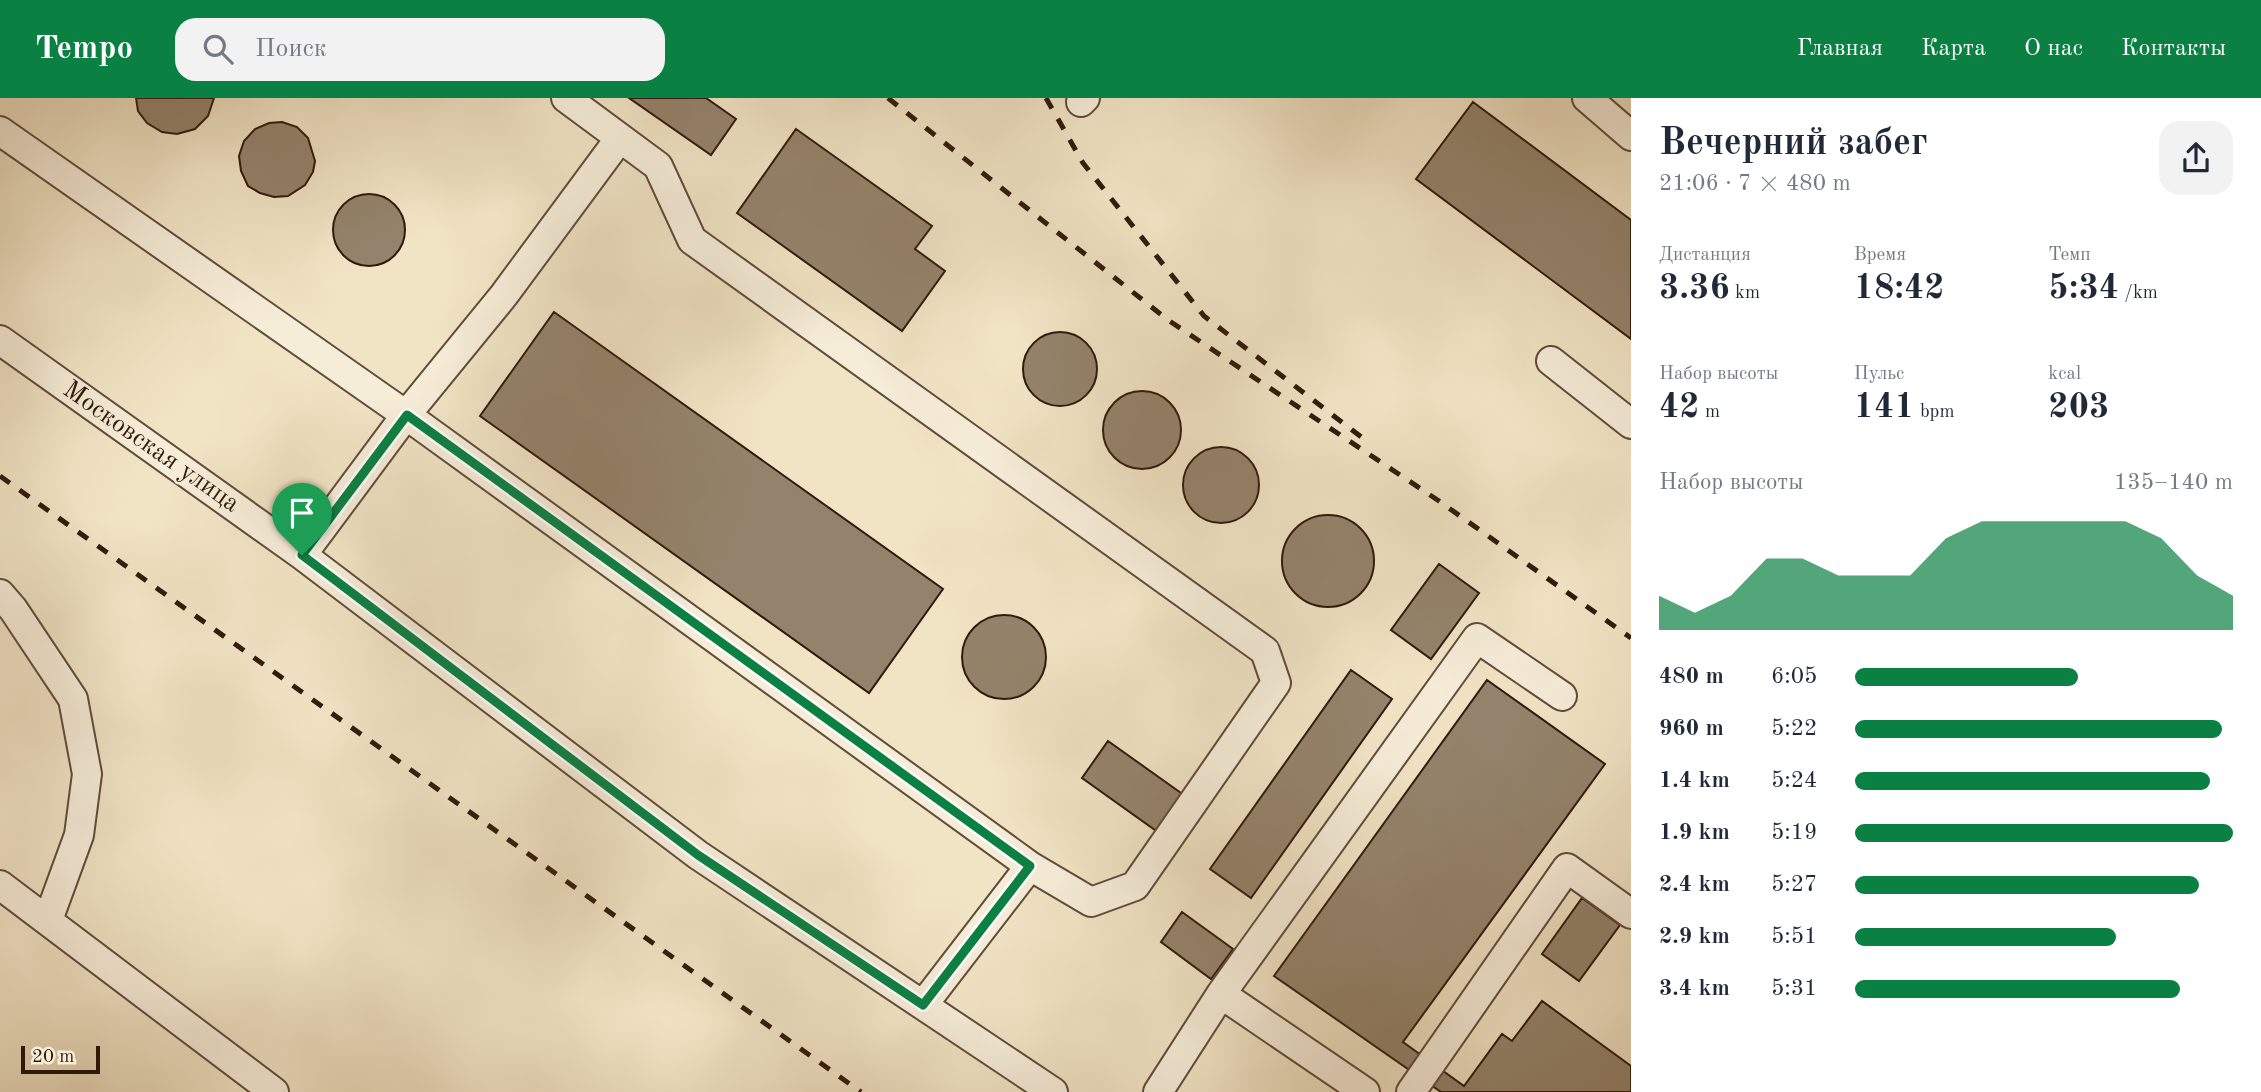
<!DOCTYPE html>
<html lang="ru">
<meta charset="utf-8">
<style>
body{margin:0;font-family:"Old Standard TT",serif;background:#f2f2f3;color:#1f2937;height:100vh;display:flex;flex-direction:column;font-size:26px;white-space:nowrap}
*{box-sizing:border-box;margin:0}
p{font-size:23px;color:#747a83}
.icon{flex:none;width:38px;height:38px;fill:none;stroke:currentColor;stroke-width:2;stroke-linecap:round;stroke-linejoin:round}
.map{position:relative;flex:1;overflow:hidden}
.panel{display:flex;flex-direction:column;background:#fff;width:630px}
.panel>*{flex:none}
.scale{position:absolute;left:21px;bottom:18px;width:79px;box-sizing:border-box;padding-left:7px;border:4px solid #301a0c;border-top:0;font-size:19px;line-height:24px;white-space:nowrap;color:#301a0c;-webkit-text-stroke:5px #f6edd9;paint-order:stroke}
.pin{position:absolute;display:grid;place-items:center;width:60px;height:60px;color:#fff;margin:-72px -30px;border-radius:50% 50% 50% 0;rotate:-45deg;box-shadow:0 0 7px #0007}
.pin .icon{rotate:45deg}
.round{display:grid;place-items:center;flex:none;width:74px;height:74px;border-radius:21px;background:#f2f2f3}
.overview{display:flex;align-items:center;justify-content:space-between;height:119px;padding:0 28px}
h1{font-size:38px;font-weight:600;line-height:52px}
.stats{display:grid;grid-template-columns:repeat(3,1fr);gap:10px;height:119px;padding:7px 28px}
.stats div{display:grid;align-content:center}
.stats b{font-size:35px;font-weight:600}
.stats small{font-size:19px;font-weight:400}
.stats p{font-size:19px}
.chart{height:196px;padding:14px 28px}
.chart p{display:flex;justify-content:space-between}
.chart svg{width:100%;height:126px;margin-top:7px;fill:#0b8043;opacity:.7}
ul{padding:0 28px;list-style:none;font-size:23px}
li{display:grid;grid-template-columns:112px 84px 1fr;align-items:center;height:52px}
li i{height:18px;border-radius:9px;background:#0b8043}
header{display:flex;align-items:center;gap:42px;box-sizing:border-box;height:98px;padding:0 35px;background:#0b8043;color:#fff}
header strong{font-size:33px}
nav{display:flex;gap:38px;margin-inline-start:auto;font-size:24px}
.search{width:490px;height:63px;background:#f2f2f3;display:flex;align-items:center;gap:18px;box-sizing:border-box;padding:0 24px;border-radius:21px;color:#747a83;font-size:26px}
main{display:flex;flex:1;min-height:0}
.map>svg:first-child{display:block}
.building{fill:#94836c;stroke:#301a0c;stroke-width:2}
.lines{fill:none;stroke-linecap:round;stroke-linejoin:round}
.minor-casing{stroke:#604c3a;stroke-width:32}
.minor{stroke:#f6edd9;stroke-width:28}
.rail{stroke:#301a0c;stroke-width:5;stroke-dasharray:12 12;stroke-linecap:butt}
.route-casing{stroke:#fff;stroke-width:14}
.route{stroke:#0b8043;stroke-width:9}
.labels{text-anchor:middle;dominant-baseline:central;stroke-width:5;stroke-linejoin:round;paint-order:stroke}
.street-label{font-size:26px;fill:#301a0c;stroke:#f6edd9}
</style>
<header>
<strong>Tempo</strong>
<div class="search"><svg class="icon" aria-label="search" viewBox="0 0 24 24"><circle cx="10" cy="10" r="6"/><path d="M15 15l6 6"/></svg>Поиск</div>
<nav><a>Главная</a><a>Карта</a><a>О нас</a><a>Контакты</a></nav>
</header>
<main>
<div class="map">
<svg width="1631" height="994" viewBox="0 0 1631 994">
<rect width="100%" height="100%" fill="#f1e4c5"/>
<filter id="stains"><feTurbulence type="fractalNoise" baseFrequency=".00286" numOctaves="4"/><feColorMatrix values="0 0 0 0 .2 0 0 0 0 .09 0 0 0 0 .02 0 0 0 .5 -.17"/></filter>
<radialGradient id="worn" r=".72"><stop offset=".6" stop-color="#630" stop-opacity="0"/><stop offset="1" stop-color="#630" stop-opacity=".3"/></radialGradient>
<path class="building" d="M136,0H214L208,18L195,31L177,36L162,34L147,25L138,13Z
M629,0H706L736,21L711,57Z
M1473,4L1631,122V241L1416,81Z
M282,24L297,29L308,40L315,63L313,74L305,87L288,98L274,99L260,95L248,88L241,73L239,58L244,43L255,31L269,25Z
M796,31L932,128L915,151L945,173L902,233L737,115Z
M333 132a36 36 0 1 1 72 0a36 36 0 1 1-72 0Z
M554,214L943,491L869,595L480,318Z
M1023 271a37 37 0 1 1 74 0a37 37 0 1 1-74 0Z
M1103 332a39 39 0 1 1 78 0a39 39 0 1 1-78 0Z
M1183 387a38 38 0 1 1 76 0a38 38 0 1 1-76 0Z
M1282 463a46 46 0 1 1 92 0a46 46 0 1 1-92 0Z
M1439,466L1479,495L1431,561L1391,532Z
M962 559a42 42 0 1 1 84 0a42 42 0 1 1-84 0Z
M1351,572L1392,601L1251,800L1210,771Z
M1487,582L1605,666L1403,944L1464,988L1502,936L1512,943L1542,903L1631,968V994H1441L1274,878Z
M1108,643L1188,700L1162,737L1082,680Z
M1582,800L1620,827L1579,883L1542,856Z
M1182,814L1233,851L1211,881L1161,844Z"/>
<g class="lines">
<g class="minor-casing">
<path id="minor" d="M1587,0L1631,38
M1081,4L1085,0
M0,33L406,317L1030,768L1091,804L1135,788L1276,585L1265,553L692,142L658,68L566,0
M0,242L302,457L698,757L1053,994
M1551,263L1631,326
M302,457L406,317L504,197L620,40
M0,496L13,511L73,601L87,676L79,737L48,822
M0,787L274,994
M1221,896L1365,994
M923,907L1030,768
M1158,994L1221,896L1477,540L1562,598
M1411,994L1567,770L1631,816"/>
</g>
<use href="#minor" class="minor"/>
<path class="rail" d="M888,0L1168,222L1439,403L1631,540
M1046,0L1083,65L1204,218L1369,345
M0,378L861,994"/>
</g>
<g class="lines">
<g class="route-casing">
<path id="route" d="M407,317L1030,768L923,907L698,757L302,457Z"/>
</g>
<use href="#route" class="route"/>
</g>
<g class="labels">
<g class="street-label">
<text transform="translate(151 349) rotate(35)">Московская улица</text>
</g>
</g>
<rect width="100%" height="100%" filter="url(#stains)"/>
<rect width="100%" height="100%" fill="url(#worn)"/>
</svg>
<div class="scale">20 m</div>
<div class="pin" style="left:302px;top:457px;background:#1e9e55"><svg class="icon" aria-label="arrive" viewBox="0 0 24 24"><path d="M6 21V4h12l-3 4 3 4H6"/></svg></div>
</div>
<section class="panel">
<div class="overview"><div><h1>Вечерний забег</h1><p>21:06 · 7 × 480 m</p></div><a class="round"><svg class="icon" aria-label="share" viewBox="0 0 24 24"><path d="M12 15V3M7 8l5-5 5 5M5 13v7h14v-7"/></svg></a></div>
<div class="stats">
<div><p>Дистанция</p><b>3.36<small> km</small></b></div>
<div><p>Время</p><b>18:42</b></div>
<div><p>Темп</p><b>5:34<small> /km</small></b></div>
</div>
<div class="stats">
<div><p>Набор высоты</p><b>42<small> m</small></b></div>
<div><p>Пульс</p><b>141<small> bpm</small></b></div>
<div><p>kcal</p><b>203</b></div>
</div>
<div class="chart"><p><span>Набор высоты</span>135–140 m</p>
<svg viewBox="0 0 160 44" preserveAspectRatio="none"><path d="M0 44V32L10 38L20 32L30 19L40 19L50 25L60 25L70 25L80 12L90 6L100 6L110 6L120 6L130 6L140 12L150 25L160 32V44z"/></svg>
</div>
<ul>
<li><b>480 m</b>6:05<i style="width:59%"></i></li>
<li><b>960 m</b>5:22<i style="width:97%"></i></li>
<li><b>1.4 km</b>5:24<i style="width:94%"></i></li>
<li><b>1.9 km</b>5:19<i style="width:100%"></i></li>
<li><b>2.4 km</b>5:27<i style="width:91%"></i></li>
<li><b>2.9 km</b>5:51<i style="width:69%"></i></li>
<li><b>3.4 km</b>5:31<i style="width:86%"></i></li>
</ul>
</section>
</main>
